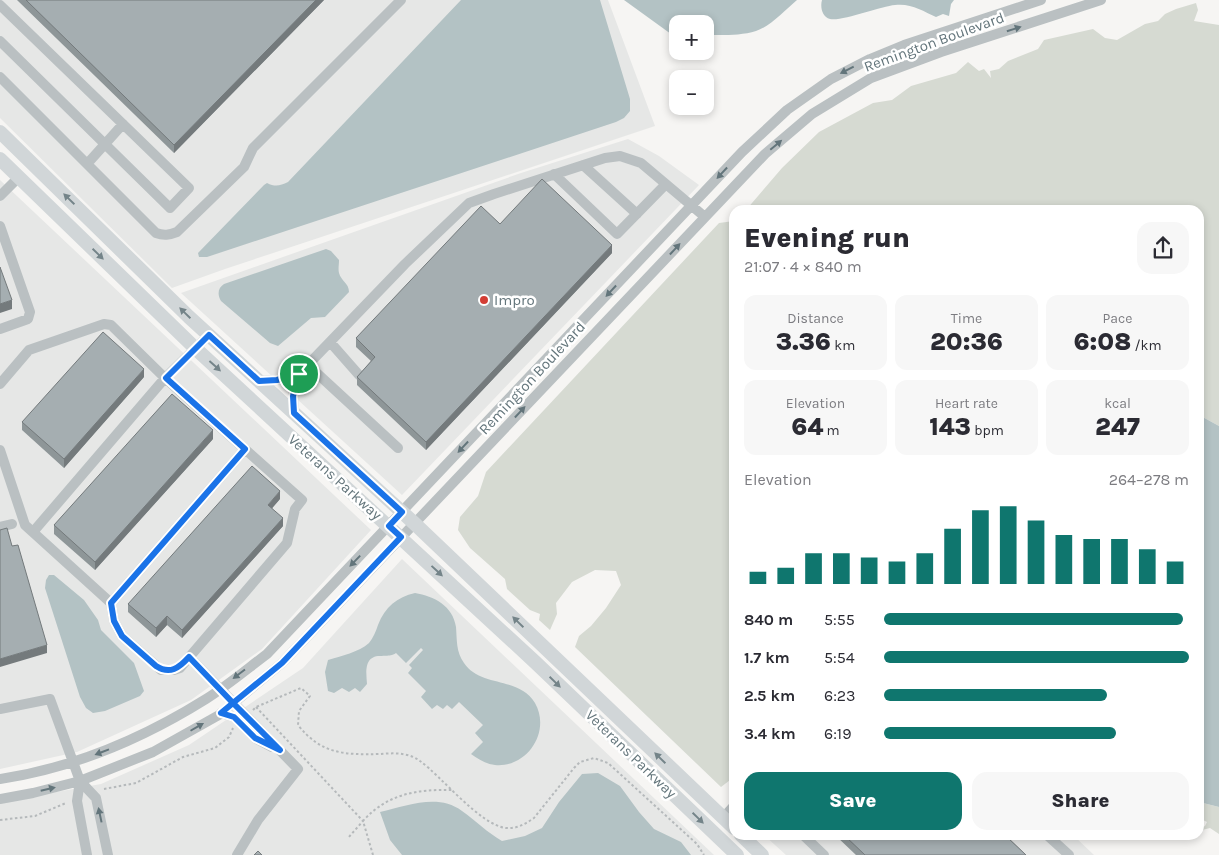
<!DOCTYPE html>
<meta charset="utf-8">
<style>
body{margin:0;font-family:Karla,sans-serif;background:#f7f7f7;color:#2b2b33;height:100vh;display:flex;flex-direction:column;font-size:19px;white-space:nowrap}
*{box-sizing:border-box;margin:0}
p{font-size:16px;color:#7c7c81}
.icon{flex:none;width:28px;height:28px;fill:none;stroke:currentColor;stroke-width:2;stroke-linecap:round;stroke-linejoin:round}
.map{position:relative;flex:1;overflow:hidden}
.side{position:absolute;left:729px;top:205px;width:475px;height:635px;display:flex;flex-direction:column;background:#fff;border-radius:15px;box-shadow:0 2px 8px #0003}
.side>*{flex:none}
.fabs{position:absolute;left:669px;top:15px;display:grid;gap:10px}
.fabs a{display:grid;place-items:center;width:45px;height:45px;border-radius:10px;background:#fff;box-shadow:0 2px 8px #0003;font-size:25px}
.pin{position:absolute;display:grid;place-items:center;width:42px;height:42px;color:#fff;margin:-21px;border:2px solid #fff;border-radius:50%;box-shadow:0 1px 5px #0007}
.round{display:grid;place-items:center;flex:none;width:52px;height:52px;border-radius:15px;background:#f7f7f7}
.headline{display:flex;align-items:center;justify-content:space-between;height:85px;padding:0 15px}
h1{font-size:28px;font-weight:800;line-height:38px}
.metrics{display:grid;grid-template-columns:repeat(3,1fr);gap:8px;height:85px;padding:5px 15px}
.metrics div{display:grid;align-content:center;border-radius:12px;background:#f7f7f7;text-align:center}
.metrics b{font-size:25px;font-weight:800}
.metrics small{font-size:14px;font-weight:400}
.metrics p{font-size:14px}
.chart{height:140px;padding:10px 15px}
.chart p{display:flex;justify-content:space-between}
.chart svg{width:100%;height:90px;margin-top:5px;stroke:#0f766e;stroke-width:6}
.action{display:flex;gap:10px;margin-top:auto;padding:10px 15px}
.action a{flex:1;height:58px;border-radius:15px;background:#0f766e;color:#fff;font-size:20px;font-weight:800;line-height:58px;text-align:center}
.action a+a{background:#f7f7f7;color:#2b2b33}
ul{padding:0 15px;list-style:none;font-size:16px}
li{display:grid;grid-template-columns:80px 60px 1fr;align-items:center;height:38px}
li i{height:12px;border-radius:6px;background:#0f766e}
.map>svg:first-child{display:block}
.built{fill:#e6e7e6}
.green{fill:#d6dad2}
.water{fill:#b3c2c4}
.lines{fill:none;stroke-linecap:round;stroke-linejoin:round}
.path{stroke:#b5b9bb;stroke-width:2;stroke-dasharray:2.5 2.5;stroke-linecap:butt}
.minor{stroke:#bac0c2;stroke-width:10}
.major{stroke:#d1d6d8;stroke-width:14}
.wall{fill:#8e9698}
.shaded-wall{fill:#747a7c}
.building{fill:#a5aeb1;stroke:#747a7c}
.oneway{fill:#63757b}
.oneway2{fill:#748489}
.route-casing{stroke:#fff;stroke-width:10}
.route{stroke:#1a73e8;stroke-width:6}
.poi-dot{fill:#d33e35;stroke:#fff;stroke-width:2}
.labels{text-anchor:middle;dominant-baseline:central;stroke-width:5;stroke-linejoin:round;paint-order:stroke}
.street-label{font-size:15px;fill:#63757b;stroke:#fff}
.poi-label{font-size:15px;fill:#63757b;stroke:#fff;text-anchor:start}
</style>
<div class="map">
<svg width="1219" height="855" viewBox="0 0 1219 855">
<rect width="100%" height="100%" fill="#f6f5f3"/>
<path class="built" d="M0,0H608L655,126L225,269L172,288L0,118Z
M628,139L659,156L699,185L402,495L181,293L521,173Z
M0,180L371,530L262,649L191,700L77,752L0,769Z
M402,559L714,855H0V802L101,784L189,745L303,668Z
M764,835H1073L1094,855H786Z"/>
<path class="green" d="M1196,3L1198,10L1194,21L1219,25V426L1199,415V210H746L782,168L819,132L873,103L892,100L911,86L956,73L968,62L979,71L984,69L991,78L990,71L999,69L1008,61L1038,49L1044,40L1093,29L1105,38L1117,40L1145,24L1158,21L1165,14L1176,9Z
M734,221V551L729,559L734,570V777L721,787L575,647L579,636L591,626L606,608L621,585L616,571L595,570L572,582L556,603L557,614L550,630L539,620L540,614L530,610L507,589L505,579L470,548L458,530L460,517L478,496L486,472L719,223Z
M1199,802L1219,807V834L1210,828L1202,830L1201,828L1205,826L1207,822L1199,818Z"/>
<path class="water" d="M461,0H600L630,99V111L624,118L616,122L207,257H199L198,253L264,185L267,183C275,187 280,186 288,182Z
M624,0H797C785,10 771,26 756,31C740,36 721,35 705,35V24H678L677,34H671Z
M822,0H954L951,4L949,16L943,14L936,17C923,11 911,3 895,5C881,6 841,22 830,19C822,17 820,7 822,0Z
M326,249L331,251L339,260C339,265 338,269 339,273C341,281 349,283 349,292L325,317L311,318L278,346L270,343L221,301C217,294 218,288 224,284Z
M1199,415L1219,426V807L1199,802Z
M49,575H54L84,600L98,620L101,630L134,663L144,691L140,696L105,711L93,713L86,708L80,697L45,588L46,580Z
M415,593C434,596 453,606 456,627C457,640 456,652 464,663C481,688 519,676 535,703C551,731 528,768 495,765C486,764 478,759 471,754L483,742L475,733L483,725L459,702L452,709L447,705L443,709L437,705L432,709L421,697L426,691L408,673L412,668L409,665L423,650L421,648L406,663L396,653C390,657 387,655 380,656C364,656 366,672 367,684L360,692L355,688L349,692L342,688L334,693L328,691L325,672L328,660C341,656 359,652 369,643C373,638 376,631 378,625C385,607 397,597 415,593Z
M598,773L620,786L639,812L654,829L681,842L691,855H402L390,840L380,812C407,806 438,793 462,811C476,821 488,833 502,841L525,836L542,828L559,802L582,774Z"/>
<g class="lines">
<path class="path" d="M256,707L363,821L348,838
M253,710L256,707L301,688L310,696L299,711L298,725C321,754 344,755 380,754C393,753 408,752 420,761C441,776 480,825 506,828C517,829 525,824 534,818L574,768L580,762L594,758L608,763L697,844L704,855
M104,789L136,783L183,757L215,748L229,737L233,728
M0,820L35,816L66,803
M373,855L363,821C387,794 417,789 452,790"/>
<path class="minor" d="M0,5L189,188L170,208L0,41
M0,77L156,233C164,236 169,235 177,232L244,167L253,148L401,0
M87,164L123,124
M583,165L637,214
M554,174L617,234L666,184
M0,196L19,177
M0,226L30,312L28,319L0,329
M330,342L359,375
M308,365L398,448
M299,374L405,264L469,203L494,194L605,158L620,156L641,163L705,217
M259,381L277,380L299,374L293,396L294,413
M0,384L29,350L104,324L111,325L165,378L302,500L295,509L287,543L180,668L174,670H161L122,636L114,621L111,603L25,525L0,450
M0,527L12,524
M33,532L165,378L209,335
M111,603L245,449
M189,657L298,769L258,820L237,855
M0,709L50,699L80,781L96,798L108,855
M221,713L234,717L255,738L272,747
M0,779C74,768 142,739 206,699C227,686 247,669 267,654L742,152L787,110L831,79L870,59L904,45L1041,0
M80,781L77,801L87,855
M0,799L33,793L80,781L153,752L219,715L282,663L765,154L812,114L871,78L941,52L1101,0
M723,818L734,806
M803,835L824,855
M1047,835L1069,855"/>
<path class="major" d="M0,132L189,317L414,523L734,828
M0,159L195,348L535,662L737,855
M741,835L762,855"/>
</g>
<path class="wall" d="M17,0H324L174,153Z
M500,224L612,253L426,450L357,385V377L371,361L356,347V338Z
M144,377L64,468L22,430V422Z
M213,439L95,570L54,534V525Z
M280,499L272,508L283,526L182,638L167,625L156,637L128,612V604Z
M835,835H1005L1026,855H856Z"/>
<path class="shaded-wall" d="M316,0H324L174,153V145Z
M612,245V253L426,450V442Z
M12,300V309L0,313V304Z
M144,369V377L64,468V459Z
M213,430V439L95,570V562Z
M280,491V499L268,513V505Z
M283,518V526L182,638V630Z
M167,616V625L156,637V628Z
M47,645V653L0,667V659Z"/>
<path class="building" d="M26,0H316L174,145Z
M542,179L612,245L426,442L357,377L375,357L356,338L481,206L500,224Z
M0,267L12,300L0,304Z
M103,332L144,369L64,459L22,422Z
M172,394L213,430L95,562L54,525Z
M252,466L280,491L268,505L283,518L182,630L167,616L156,628L128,604Z
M7,528L12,546L18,545L47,645L0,659V530Z
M844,835H1005L1026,855H865Z
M258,851L262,855H254Z"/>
<defs><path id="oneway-solid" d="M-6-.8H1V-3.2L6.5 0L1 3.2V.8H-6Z" transform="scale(1.25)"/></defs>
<g class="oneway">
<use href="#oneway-solid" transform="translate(1014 29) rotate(-18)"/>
<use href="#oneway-solid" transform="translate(847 70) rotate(153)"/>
<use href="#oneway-solid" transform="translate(776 145) rotate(-40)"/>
<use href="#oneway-solid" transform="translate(722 173) rotate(133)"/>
<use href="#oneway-solid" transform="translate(675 249) rotate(-47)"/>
<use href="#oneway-solid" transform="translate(611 291) rotate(133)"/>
<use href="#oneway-solid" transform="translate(520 412) rotate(-47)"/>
<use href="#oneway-solid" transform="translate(463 447) rotate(133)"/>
<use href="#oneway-solid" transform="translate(355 561) rotate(134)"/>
<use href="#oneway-solid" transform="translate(239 674) rotate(143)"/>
<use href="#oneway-solid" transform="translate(197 727) rotate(-30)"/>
<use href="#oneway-solid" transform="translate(102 752) rotate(159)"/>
<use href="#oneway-solid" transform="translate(48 789) rotate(-13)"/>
<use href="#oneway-solid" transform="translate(100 815) rotate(-102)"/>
</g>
<g class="oneway2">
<use href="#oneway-solid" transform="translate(69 199) rotate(-136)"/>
<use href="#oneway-solid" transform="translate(98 254) rotate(44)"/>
<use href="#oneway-solid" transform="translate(185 313) rotate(-136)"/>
<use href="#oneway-solid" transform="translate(215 366) rotate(42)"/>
<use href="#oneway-solid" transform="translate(437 571) rotate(43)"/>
<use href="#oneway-solid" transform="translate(518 622) rotate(-136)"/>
<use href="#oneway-solid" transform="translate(555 682) rotate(44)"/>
<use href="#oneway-solid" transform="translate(660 758) rotate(-136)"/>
<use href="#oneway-solid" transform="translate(698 818) rotate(44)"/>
</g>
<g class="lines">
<g class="route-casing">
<path id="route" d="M299,374L277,380L259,381L209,335L166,378L245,449L111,603L114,621L122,636L156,666C170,675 179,668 189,657L233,703L221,713L234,717L255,738L280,750L233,703L282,663L401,537L389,526L402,512L294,413L293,396L299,374"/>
</g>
<use href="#route" class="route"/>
</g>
<circle class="poi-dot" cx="484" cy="300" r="5"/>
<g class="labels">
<g class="street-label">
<text transform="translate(934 42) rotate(-20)">Remington Boulevard</text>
<text transform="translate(532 378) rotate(-47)">Remington Boulevard</text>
<text transform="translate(335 477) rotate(42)">Veterans Parkway</text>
<text transform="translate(631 754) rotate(44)">Veterans Parkway</text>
</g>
<g class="poi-label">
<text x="494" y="300">Impro</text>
</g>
</g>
</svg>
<div class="fabs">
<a>+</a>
<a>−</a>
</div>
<div class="pin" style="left:299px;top:374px;background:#1e9e55"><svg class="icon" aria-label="arrive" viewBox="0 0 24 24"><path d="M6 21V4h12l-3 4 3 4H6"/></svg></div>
<section class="side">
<div class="headline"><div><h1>Evening run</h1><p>21:07 · 4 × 840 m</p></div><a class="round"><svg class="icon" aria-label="share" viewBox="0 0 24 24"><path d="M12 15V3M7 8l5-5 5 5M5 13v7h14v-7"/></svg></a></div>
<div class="metrics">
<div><p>Distance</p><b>3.36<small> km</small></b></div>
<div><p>Time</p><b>20:36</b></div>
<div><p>Pace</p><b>6:08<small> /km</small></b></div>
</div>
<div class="metrics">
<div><p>Elevation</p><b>64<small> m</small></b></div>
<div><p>Heart rate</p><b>143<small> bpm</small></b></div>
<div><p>kcal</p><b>247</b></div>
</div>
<div class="chart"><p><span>Elevation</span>264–278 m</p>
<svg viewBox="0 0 160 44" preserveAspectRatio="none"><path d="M5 44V38M15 44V36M25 44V29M35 44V29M45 44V31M55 44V33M65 44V29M75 44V17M85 44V8M95 44V6M105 44V13M115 44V20M125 44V22M135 44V22M145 44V27M155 44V33"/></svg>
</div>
<ul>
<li><b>840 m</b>5:55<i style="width:98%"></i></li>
<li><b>1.7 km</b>5:54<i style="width:100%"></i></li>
<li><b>2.5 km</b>6:23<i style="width:73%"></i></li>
<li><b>3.4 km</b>6:19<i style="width:76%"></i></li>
</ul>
<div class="action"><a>Save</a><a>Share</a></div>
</section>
</div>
